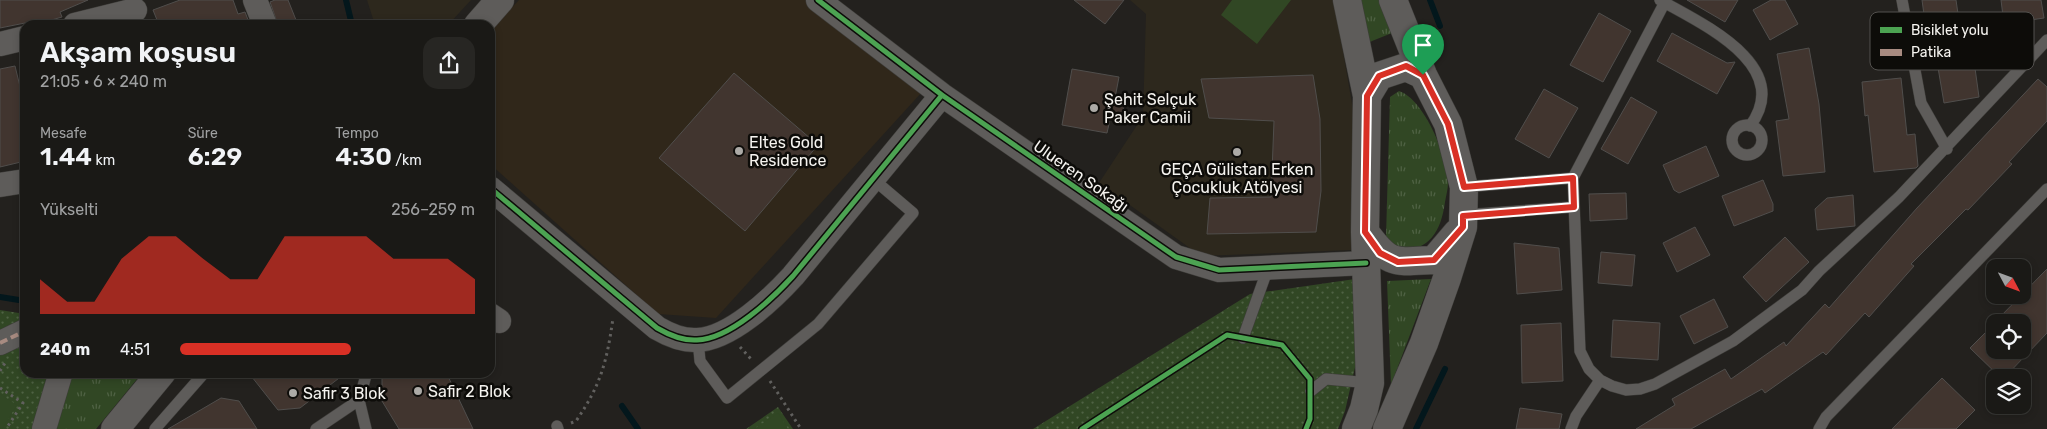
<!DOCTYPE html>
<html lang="tr">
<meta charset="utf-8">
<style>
body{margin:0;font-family:Rubik,sans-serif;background:#272623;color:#f1f3f6;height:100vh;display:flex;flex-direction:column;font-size:19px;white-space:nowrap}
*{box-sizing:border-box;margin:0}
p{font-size:16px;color:#9fa0a1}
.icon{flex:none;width:28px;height:28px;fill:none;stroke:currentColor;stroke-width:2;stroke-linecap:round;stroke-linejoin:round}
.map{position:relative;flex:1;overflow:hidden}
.panel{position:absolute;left:20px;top:20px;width:475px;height:358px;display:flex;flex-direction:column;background:#1a1916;border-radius:15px;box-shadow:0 2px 8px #0003,0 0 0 1px #383835}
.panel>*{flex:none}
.needle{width:32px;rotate:131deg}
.fabs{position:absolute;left:1986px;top:259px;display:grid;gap:10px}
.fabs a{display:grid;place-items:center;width:45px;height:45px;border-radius:10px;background:#1a1916;box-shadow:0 2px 8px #0003,0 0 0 1px #383835;font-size:25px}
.pin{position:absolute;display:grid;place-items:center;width:42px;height:42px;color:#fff;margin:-51px -21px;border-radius:50% 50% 50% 0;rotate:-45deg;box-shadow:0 0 5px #0007}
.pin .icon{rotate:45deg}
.round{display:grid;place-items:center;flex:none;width:52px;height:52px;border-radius:15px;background:#272623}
.headline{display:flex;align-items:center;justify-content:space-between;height:85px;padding:0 20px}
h1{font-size:28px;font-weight:600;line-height:38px}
.stats{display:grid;grid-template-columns:repeat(3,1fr);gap:8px;height:85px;padding:5px 20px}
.stats div{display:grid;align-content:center}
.stats b{font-size:25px;font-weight:600}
.stats small{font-size:14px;font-weight:400}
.stats p{font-size:14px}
.chart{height:140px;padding:10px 20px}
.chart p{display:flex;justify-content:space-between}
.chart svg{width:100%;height:90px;margin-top:5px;fill:#d93025;opacity:.7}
ul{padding:0 20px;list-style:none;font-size:16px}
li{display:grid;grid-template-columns:80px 60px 1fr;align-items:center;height:38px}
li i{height:12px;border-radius:6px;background:#d93025}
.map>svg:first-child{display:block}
.commercial{fill:#30271a}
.built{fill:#2d281d}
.grass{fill:url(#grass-tufts)}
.park{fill:url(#park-dots)}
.pitch{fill:#314724}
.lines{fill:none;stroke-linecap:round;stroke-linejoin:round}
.stream{stroke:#03171c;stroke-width:6}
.building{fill:#41352f;stroke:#504e4c}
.lane-casing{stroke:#3e3d3a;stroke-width:12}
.street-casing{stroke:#3e3d3a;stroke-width:25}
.secondary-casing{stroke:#3e3d3a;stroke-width:29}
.path{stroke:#61605e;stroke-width:3;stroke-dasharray:2.5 4;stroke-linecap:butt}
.lane{stroke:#5e5c5a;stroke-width:11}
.street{stroke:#5e5c5a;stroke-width:24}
.secondary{stroke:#5e5c5a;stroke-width:28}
.quiet{stroke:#a88b81;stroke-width:4;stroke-dasharray:8 4;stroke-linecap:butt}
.cycleway-casing{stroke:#0d0c09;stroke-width:8}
.cycleway{stroke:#4ca352;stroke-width:5}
.route-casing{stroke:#fff;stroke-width:10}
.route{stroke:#d93025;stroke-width:6}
.poi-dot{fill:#acaaa6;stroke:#0d0c09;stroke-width:2}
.labels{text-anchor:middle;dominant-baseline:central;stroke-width:5;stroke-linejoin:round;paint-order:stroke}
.poi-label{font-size:16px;fill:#f5f3ef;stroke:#0d0c09;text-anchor:start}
.street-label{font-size:16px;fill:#f5f3ef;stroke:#0d0c09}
.key{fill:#0d0c09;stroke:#53514e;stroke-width:1}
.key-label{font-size:14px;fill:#f5f3ef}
</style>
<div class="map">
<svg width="2047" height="429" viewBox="0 0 2047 429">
<defs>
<pattern id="grass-tufts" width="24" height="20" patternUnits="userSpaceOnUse" patternTransform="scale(1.25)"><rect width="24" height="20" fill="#314724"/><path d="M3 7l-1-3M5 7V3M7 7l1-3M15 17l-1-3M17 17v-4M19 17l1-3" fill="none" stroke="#4f6244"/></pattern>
<pattern id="park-dots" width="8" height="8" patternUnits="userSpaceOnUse" patternTransform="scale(1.25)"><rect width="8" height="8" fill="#314724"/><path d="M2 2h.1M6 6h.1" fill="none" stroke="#4f6244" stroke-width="1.8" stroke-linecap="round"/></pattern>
</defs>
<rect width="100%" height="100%" fill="#23211e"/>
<path class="commercial" d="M519,0H815L922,92L716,318L658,314L490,164V31Z"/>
<path class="built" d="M367,0H471L448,25H375Z
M1130,0H1334L1355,121L1351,250L1201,256L1099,183L1143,116L1146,14Z"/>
<path class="grass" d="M1358,0H1381L1397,31L1367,43Z
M1399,91C1424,99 1448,157 1448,183C1448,189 1446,196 1445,202C1441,231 1430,251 1397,251L1386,237L1390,97Z
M1431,279L1391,385L1387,281Z
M70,373H142L96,429H55Z"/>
<path class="park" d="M1355,279L1356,363L1345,411L1338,429H1033L1250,294Z
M0,310L25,314V372L55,373L42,429H0Z
M778,407L793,429H746Z"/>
<path class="pitch" d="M1232,0H1291L1257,44L1221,15Z
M0,394L17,405L2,429H0Z
M778,413L788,429H754Z"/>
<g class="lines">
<path class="stream" d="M346,0L352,25
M1430,0L1440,26
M0,297L25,301
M622,406L638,429
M1416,429L1445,369"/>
</g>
<path class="building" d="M0,0H88L60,12L62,17L41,23L40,20L0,28Z
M180,0H233L238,14L245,12L250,25H159L153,10Z
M275,0H288L298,25H278L270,2Z
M1074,0H1124L1105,24Z
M1687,0H1738L1725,22Z
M1771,0H1785L1798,24L1770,40L1753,10Z
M1922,0H1956L1965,62L1974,61L1979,97L1944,103L1934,44H1928Z
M2001,0H2041L2044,18L2004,24Z
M1599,13L1631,31L1603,82L1570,65Z
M1672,33L1727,63L1735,62L1717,94L1657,61Z
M1809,48L1819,104L1825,172L1783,176L1776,121L1789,119L1777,54Z
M15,66L25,107V161L0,167V69Z
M1072,69L1119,77L1115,98L1125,100L1122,117L1111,115L1107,133L1062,125Z
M734,73L818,145L745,231L659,158Z
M1313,75L1320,119L1321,191L1316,232L1207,234L1210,198L1271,197L1274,121L1209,118L1201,79Z
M1901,78L1907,135L1915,134L1918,166L1916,168L1874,172L1868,115L1865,116L1862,82Z
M2038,79L2047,87V121L2009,162L2012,164L1968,210L1966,209L1911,264L1914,266L1869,317L1865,313L1826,355L1823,352L1765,393L1762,389L1691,429H1636L1675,405L1672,399L1725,369L1731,379L1784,342L1786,346L1825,304L1829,308L1917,208Z
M1544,89L1578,108L1549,158L1515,139Z
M1631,97L1657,112L1628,164L1601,149Z
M1706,146L1719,176L1679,193L1674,190L1663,165Z
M1763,180L1773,204V211L1734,226L1722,196Z
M1626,193L1627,219L1590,221L1589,194Z
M1853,195L1855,226L1817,230L1815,209L1827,198Z
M1695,227L1710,255L1677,272L1663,243Z
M1785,237L1809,262L1766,302L1743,277Z
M1514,243L1559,248L1562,290L1517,294Z
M1601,252L1635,255L1632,286L1598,283Z
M2047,269V333L2004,378H2001L1970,348L1995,323V350H2022V322H1995Z
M1714,299L1728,327L1694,344L1680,316Z
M1613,320L1660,323L1658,360L1611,357Z
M1561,323L1563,381L1522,383L1521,325Z
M248,372H347L300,408L278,410Z
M382,372H446L473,429H399L382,401Z
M1942,378L1975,410L1956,429H1892Z
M221,398L239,401L257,429H168Z
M1520,408L1562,414L1559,429H1516Z"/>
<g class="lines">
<g class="lane-casing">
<path id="lane" d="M1660,0C1700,23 1795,65 1750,126
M1666,0L1573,178L1580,351L1589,369L1600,380L1612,386L1626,390L1640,389L1655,384L1733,341L1802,290L1819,271L1899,197L2047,40
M1902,0L1921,103L1947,149
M1732 140a15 15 0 1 1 30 0a15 15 0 1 1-30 0Z
M1464,187L1573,178
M1463,215L1574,207
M1243,338L1268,268
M698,340L700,361L727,398L818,324L913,213L873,179
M1311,391L1326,379L1370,383
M557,426L558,429
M155,429L205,372
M316,429L359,400
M366,429L359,400L367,372
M1571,429L1576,416L1600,380
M1819,429L1826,417L2047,189"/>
</g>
<g class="street-casing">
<path id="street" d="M255,0L265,25
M818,0L942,95L1176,257L1219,270L1366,263
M75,25L135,10
M0,44L25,38
M0,185L25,181
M490,188L657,328C669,335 682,341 697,340C730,339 772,299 793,276L942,95
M490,315L499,321
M0,343L25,331
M44,429L61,372"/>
</g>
<g class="secondary-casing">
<path id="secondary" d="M1347,0L1367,96L1365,232L1370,383L1364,409L1356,429
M478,25L500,0
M1367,96L1379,76L1406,67L1423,75
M1365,232C1390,266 1394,262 1434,260L1457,233
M115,429L162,372
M1387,429L1424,343L1447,278L1463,227L1464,187L1448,124L1423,75L1393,0"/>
</g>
<path class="path" d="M740,347L751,359
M0,371L5,363
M770,381L801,429
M0,388L23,403L6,429
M571,423L576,421C601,385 607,361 613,318"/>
<use href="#lane" class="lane"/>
<use href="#street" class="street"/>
<use href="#secondary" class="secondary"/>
<path class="quiet" d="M0,343L25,331"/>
<g class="cycleway-casing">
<path id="cycleway" d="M818,0L942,95L1176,257L1219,270L1366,263
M490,188L657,328C669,335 682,341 697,340C730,339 772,299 793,276L942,95
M1082,429L1227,335L1282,345L1310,379V419L1306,429"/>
</g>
<use href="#cycleway" class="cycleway"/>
</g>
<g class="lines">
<g class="route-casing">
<path id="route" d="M1406,66L1423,75L1448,124L1464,187L1573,178L1574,207L1463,216V227L1434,260L1398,262L1380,253L1365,232L1367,96L1379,76Z"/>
</g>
<use href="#route" class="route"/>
</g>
<g class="poi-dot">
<circle cx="1094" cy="108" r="5"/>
<circle cx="739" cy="151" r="5"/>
<circle cx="1237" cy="152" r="5"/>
<circle cx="418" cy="391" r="5"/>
<circle cx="293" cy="393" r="5"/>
</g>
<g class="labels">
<g class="poi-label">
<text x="1104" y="99">Şehit Selçuk<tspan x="1104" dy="18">Paker Camii</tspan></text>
<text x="749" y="142">Eltes Gold<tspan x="749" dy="18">Residence</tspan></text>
<text x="1237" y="169" text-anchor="middle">GEÇA Gülistan Erken<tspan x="1237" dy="18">Çocukluk Atölyesi</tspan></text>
<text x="428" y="391">Safir 2 Blok</text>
<text x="303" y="393">Safir 3 Blok</text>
</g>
<g class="street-label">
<text transform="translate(1081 176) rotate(35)">Ulueren Sokağı</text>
</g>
</g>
<rect x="1870" y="12" width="164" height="58" rx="8" class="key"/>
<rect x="1880" y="27" width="22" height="6" fill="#4ca352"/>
<rect x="1880" y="49" width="22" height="7" fill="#a88b81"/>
<g class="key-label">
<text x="1911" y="35">Bisiklet yolu</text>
<text x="1911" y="57">Patika</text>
</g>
</svg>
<div class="fabs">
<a><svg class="needle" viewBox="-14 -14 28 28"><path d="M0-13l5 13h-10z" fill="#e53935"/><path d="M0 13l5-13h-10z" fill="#9fa0a1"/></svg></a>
<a><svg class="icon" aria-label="locate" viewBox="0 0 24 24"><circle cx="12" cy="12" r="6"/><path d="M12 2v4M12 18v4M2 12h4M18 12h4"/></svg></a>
<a><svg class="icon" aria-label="layers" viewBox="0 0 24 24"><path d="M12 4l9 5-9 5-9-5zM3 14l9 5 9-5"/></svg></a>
</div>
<div class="pin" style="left:1423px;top:75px;background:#1e9e55"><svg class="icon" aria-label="arrive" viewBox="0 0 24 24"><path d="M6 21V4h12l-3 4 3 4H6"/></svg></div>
<section class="panel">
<div class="headline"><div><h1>Akşam koşusu</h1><p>21:05 · 6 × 240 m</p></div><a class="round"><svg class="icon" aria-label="share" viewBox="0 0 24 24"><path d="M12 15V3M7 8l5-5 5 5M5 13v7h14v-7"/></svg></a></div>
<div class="stats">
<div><p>Mesafe</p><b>1.44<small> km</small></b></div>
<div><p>Süre</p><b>6:29</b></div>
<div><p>Tempo</p><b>4:30<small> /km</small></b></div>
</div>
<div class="chart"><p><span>Yükselti</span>256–259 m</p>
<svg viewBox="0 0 160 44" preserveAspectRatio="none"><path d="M0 44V27L10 38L20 38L30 17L40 6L50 6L60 17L70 27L80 27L90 6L100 6L110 6L120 6L130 17L140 17L150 17L160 27V44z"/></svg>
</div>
<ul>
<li><b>240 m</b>4:51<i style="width:58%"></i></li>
</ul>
</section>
</div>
